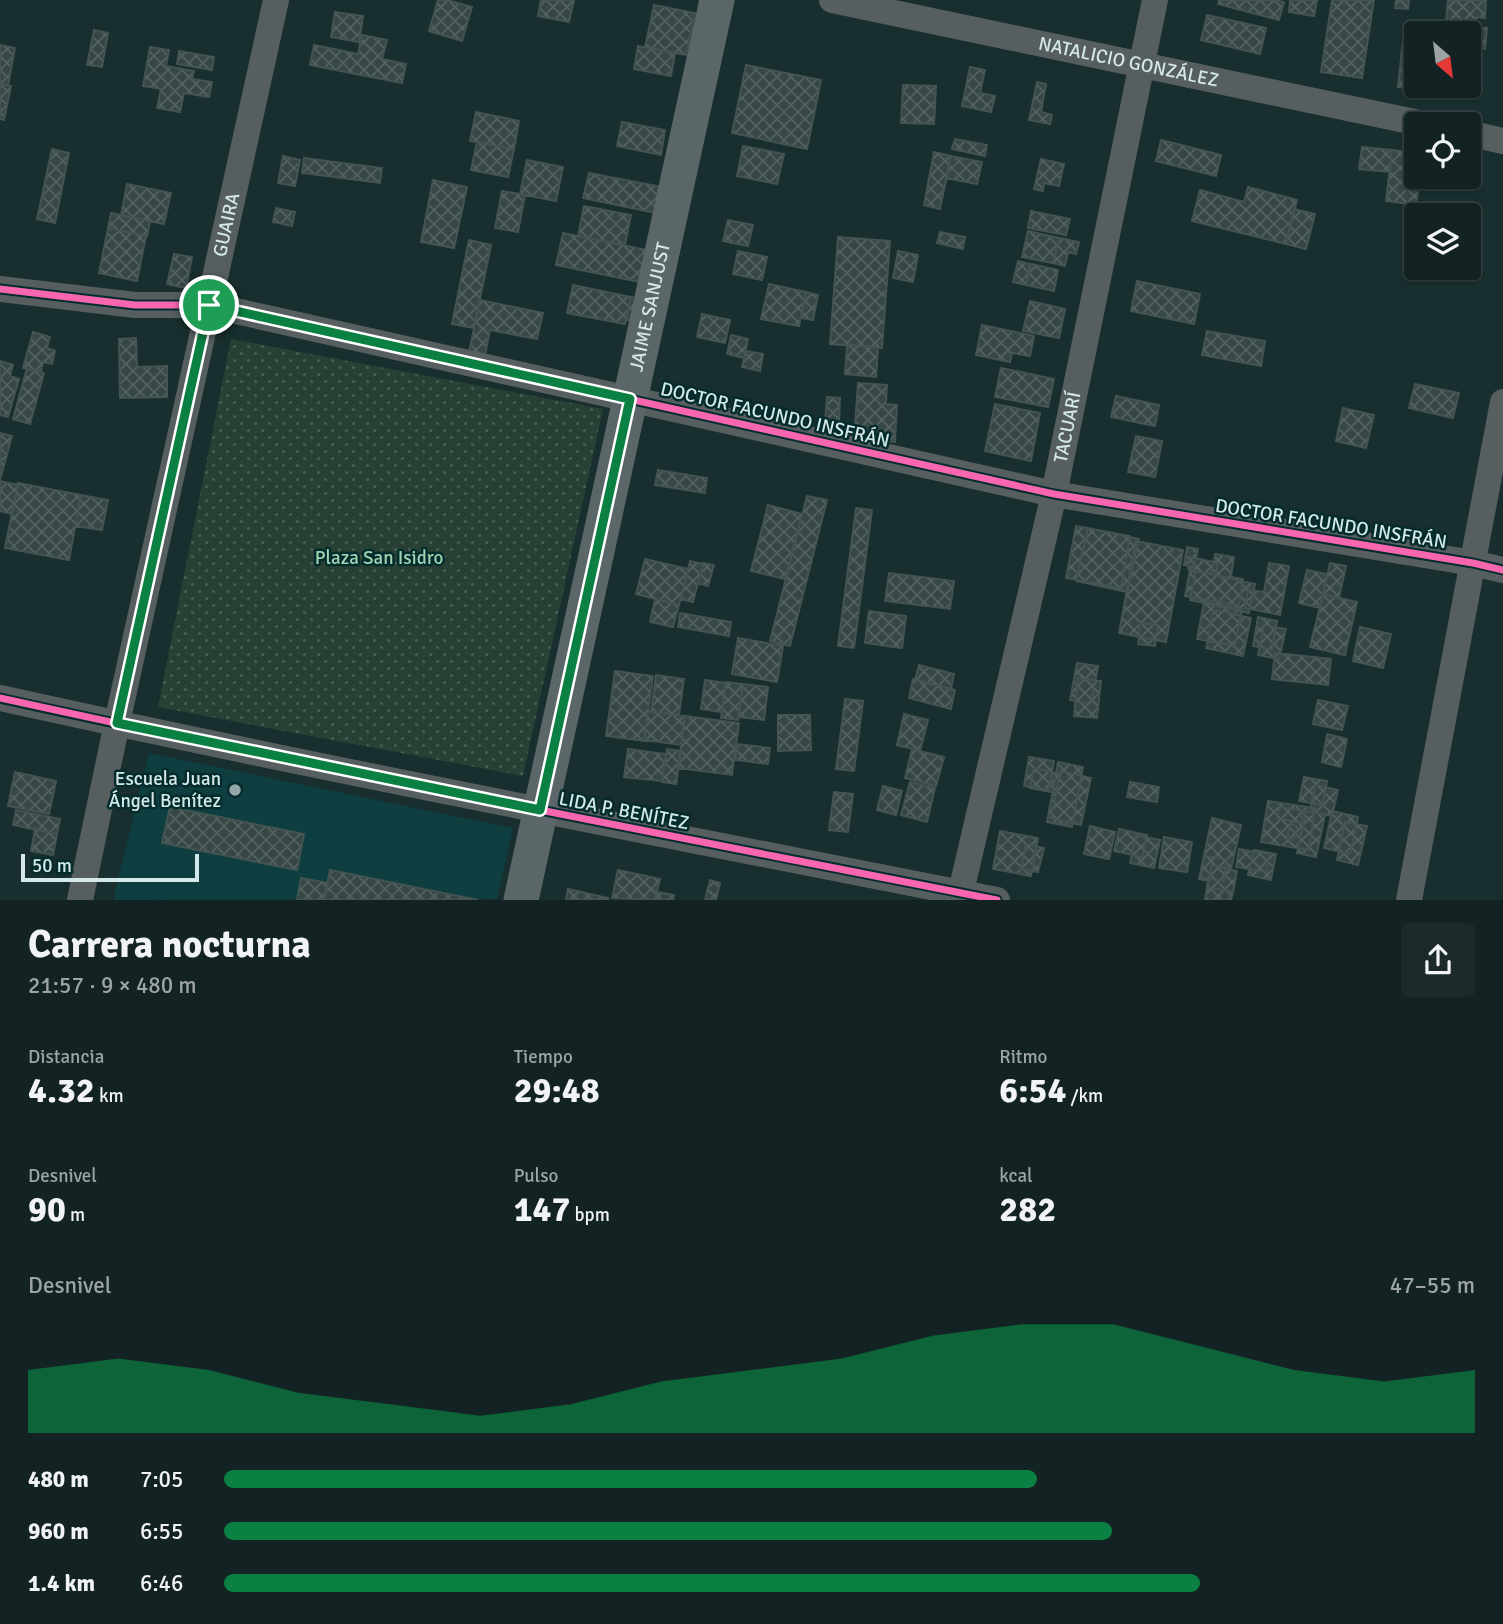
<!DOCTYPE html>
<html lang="es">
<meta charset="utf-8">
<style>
body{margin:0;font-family:Signika,sans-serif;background:#1c2a2a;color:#f1f3f6;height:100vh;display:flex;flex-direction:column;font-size:26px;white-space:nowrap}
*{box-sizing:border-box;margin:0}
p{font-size:23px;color:#9da4a5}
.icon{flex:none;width:38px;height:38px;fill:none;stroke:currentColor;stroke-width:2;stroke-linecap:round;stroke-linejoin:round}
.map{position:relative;height:900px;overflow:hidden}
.side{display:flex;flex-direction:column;background:#132222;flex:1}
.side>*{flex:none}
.needle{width:46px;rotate:152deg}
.buttons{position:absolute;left:1404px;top:21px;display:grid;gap:14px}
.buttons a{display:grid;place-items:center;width:77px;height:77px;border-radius:7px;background:#132222;box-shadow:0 2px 5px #0004,0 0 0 2px #323f40;font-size:35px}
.scale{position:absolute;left:21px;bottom:18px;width:178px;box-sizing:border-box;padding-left:7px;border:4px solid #d4e8e9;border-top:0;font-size:19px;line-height:24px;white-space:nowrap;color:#d4e8e9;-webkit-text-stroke:5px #042c2d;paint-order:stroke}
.pin{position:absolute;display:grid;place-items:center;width:60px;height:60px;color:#fff;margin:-30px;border:4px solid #fff;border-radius:50%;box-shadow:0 2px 7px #0007}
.round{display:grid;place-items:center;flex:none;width:74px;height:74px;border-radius:7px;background:#1c2a2a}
.head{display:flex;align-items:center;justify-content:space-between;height:119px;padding:0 28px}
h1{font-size:38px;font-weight:700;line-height:52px}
.stats{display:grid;grid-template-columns:repeat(3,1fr);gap:10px;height:119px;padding:7px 28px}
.stats div{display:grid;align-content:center}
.stats b{font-size:35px;font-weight:700}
.stats small{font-size:19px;font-weight:400}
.stats p{font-size:19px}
.chart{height:196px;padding:14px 28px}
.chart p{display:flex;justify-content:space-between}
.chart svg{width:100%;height:126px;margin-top:7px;fill:#0b8043;opacity:.7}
ul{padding:0 28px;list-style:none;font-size:23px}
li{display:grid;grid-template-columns:112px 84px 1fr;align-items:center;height:52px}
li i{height:18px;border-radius:9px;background:#0b8043}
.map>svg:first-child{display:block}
.built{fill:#0f3e40}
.park{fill:url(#park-dots)}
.building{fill:url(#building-cross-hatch);stroke:#435452;stroke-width:2}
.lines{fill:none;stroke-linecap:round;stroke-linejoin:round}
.minor{stroke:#565e5f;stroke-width:26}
.major{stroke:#5b6668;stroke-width:35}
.cycleway-casing{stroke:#042c2d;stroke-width:11}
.cycleway{stroke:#f766af;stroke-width:7}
.route-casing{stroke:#fff;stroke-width:14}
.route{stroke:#0b8043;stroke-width:9}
.poi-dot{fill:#93a7a8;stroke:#042c2d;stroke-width:2.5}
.labels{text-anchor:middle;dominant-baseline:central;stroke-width:5;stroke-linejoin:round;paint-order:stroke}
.street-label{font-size:19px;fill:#d4e8e9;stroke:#042c2d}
.park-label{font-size:19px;fill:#9ed6b3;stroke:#042c2d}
.poi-label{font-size:19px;fill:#d4e8e9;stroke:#042c2d;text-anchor:end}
</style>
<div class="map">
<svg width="1503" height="900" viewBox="0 0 1503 900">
<defs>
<pattern id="park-dots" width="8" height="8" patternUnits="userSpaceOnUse" patternTransform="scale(1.75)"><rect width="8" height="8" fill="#294135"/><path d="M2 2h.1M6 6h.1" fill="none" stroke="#475c52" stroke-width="1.8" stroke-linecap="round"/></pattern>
<pattern id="building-cross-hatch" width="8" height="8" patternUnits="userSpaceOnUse" patternTransform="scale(1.75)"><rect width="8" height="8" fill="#374746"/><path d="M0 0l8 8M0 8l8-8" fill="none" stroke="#536261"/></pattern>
</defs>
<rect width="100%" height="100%" fill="#192e2e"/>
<path class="built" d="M149,753L513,828L497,899L113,900Z"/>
<path class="park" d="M231,339L603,409L523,776L158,707Z"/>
<path class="building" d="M438,0H447L472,7L462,41L429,31Z
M541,0H574L569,22L538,16Z
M1219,0H1274L1284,2L1279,20L1218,4Z
M1290,0H1317L1314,16L1289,12Z
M1332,0H1374L1362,78L1321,72Z
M1396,0H1409L1408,9L1395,8Z
M1448,0H1486L1485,18L1477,17L1476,27L1487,28L1485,49L1474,48L1469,93L1439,90L1440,86H1468V33H1445Z
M654,5L695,13L686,55L645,47Z
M335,12L363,16L359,42L331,37Z
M1207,15L1266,28L1260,54L1201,40Z
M94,30L108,33L102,67L87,65Z
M362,35L387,40L382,59L406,64L402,83L310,65L314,45L358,54Z
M1403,40L1416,41V86H1424L1423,89L1398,87Z
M0,45L15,48L8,85L0,84Z
M638,46L675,53L671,76L634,69Z
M150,47L169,50L166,66L194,71L192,79L212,82L209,97L184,93L180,112L157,108L161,89L143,86Z
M179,51L214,57L212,70L177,64Z
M746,65L821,80L807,149L732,133Z
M970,67L985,70L980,93L995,96L991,112L962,106Z
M1037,82L1046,84L1041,112L1052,115L1050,124L1029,120Z
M0,84L11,86L4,120L0,119Z
M903,85L936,86L934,124L901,123Z
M476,112L519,121L514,149L470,141Z
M622,122L665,130L661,155L617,146Z
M955,139L987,145L985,156L952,149Z
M1161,140L1221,155L1216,176L1156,161Z
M477,142L514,149L508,177L471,170Z
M743,146L784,154L777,184L737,176Z
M1362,147L1392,150L1390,172L1359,169Z
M52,149L69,153L55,223L37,219Z
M1392,150L1416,153V177H1420L1416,205L1386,201Z
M934,152L951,156L940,209L924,205Z
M283,156L300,160L295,186L278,183Z
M951,156L982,162L977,184L946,178Z
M304,158L382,168L380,183L302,173Z
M1041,159L1064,164L1059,186L1044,183L1043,191L1034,189Z
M527,160L563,167L556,201L520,194Z
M589,173L662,187L656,213L583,198Z
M433,180L467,187L454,248L421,242Z
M127,184L171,193L164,224L121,215Z
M1248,187L1297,200L1286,244L1192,221L1200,190L1244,202Z
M502,191L525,195L518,232L495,228Z
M584,206L631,215L625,245L578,236Z
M276,208L295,212L292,226L273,222Z
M1294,209L1315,214L1306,249L1286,244Z
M1031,211L1070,219L1066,235L1028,228Z
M111,213L150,221L147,236L108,228Z
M728,220L753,225L748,246L723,241Z
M108,228L146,236L137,281L99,273Z
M1028,231L1059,238L1053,263L1022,257Z
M940,232L965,237L963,249L937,243Z
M563,233L647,250L640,282L556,265Z
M838,237L890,241L882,348L830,344Z
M1059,238L1079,242L1076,254L1068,252L1065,266L1053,263Z
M469,240L491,245L474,328L452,324Z
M738,251L767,257L762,280L733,274Z
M898,251L918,255L913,282L893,278Z
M174,254L192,257L186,288L167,284Z
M1018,261L1030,264L1026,285L1013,282Z
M1031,264L1058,270L1054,291L1026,285Z
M1137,281L1200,294L1194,324L1131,311Z
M769,284L806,292L799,326L761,319Z
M573,285L631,297L625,324L567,313Z
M806,292L818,295L813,320L801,318Z
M631,297L644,299L639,322L626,320Z
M480,300L543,313L537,339L490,330L485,355L469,352Z
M1030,301L1065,309L1059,338L1023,331Z
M702,314L730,320L725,343L697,337Z
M982,325L1034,336L1030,356L1012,353L1010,362L976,355Z
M1207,331L1265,341L1261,366L1202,355Z
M33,332L50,337L47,348L55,351L52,364L43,362L41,372L23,368Z
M731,335L748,339L744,358L727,354Z
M136,338L137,367L167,366V397L120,398L119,339Z
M847,345L878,347L876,377L845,374Z
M746,351L763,354L760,371L742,367Z
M0,361L13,365L10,376L19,379L8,417L0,415Z
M27,368L44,373L30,424L13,419Z
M1001,368L1054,379L1048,407L995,397Z
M858,383L887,385L886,404L897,405L895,442L854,439Z
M1415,384L1459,393L1453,418L1409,408Z
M1116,396L1159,405L1155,426L1111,417Z
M827,397L840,398L839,422L825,421Z
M995,404L1040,413L1031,461L985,451Z
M1343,408L1374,415L1366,448L1336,441Z
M0,433L12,436L0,480Z
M1136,436L1162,441L1155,477L1128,472Z
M658,470L707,478L705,493L655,485Z
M0,481L18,485L12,514L0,511Z
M18,483L81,495L69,560L5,548Z
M81,495L108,500L102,530L75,526Z
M807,496L827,500L790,646L770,641Z
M768,505L802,514L785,579L751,571Z
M856,508L872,510L854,648L838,646Z
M1076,526L1130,536L1121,588L1066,578Z
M1088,528L1139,539L1127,592L1076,581Z
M1136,541L1183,550L1166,642L1119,633Z
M1187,547L1198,549L1194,567L1184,565Z
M1215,554L1234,557L1231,577L1243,579L1239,605L1185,596L1190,570L1212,574Z
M1190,557L1218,563L1216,575L1188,569Z
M645,559L688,569L679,605L636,594Z
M690,561L703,564L693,602L681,599Z
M703,563L714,565L708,586L698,583Z
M1269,563L1289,566L1280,615L1245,608L1248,590L1264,592Z
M1330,563L1346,566L1339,598L1323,594Z
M1307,570L1327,574L1320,608L1299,603Z
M1196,571L1255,584L1249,613L1190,600Z
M889,573L954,581L950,609L885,601Z
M1323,594L1357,602L1345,655L1310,647Z
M655,599L679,605L673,627L650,622Z
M1204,602L1242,609L1235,646L1197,639Z
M1214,610L1251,618L1243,656L1206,648Z
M869,611L906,616L902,648L865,643Z
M680,613L731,622L729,636L678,627Z
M1258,617L1277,621L1272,650L1253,646Z
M1140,623L1158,625L1155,646L1138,644Z
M1264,625L1286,629L1279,659L1258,655Z
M1360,627L1391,634L1383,668L1353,661Z
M738,638L783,646L777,682L732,674Z
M1275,653L1331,659L1328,685L1272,679Z
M1077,663L1098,666L1091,704L1070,700Z
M919,665L954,674L951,689L915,680Z
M615,671L653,676L644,741L606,736Z
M656,675L684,679L679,715L651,712Z
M1078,678L1101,681L1097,718L1074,716Z
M913,679L955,690L951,709L909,698Z
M705,680L726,683L722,712L701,709Z
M726,682L743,684L738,720L721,718Z
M743,684L768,687L764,720L738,717Z
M845,699L863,701L854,771L836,769Z
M1318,700L1348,706L1342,730L1313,724Z
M648,711L685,716L681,745L644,740Z
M904,714L928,720L920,751L897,745Z
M778,715H810L811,750L778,751Z
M685,716L739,723L732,775L678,768Z
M1327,734L1347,739L1341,767L1322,762Z
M737,744L770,748L768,764L735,760Z
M628,749L666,754L662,781L624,777Z
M667,749L681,751L676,784L662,782Z
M912,749L944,757L936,786L905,778Z
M1029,757L1054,761L1049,790L1024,786Z
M1058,762L1083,767L1072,827L1047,822Z
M1034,768L1060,774L1056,793L1030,788Z
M1061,771L1091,778L1081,825L1051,818Z
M15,772L56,781L49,814L8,806Z
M1304,777L1327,781L1322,805L1299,801Z
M910,782L935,788L927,822L901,815Z
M1130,782L1159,787L1157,802L1127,797Z
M1315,785L1338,790L1332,816L1310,812Z
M883,786L902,791L896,815L877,810Z
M834,792L853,794L848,832L829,830Z
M1268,801L1315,808L1309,850L1261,842Z
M170,807L304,834L297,870L162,843Z
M1280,807L1303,811L1301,823L1277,818Z
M16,810L60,819L57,834L13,825Z
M1306,811L1325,815L1316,857L1297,853Z
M1332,811L1358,817L1350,854L1324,848Z
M1212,818L1241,825L1231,869L1212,865L1209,881L1199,879Z
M1345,822L1367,826L1358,865L1337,860Z
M1290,824L1297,826L1294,840L1287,839Z
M1090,826L1115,832L1109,859L1084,854Z
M35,829L57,834L53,855L31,851Z
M1119,829L1147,835L1142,857L1114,851Z
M1000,831L1038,838L1031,876L993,869Z
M1136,835L1160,840L1154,868L1130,863Z
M1164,837L1192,842L1187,872L1159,868Z
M1026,844L1044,848L1038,872L1021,869Z
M1239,849L1269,854L1266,872L1236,867Z
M1254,850L1276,854L1271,880L1248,875Z
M1204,856L1227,859L1224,881L1201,878Z
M1212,865L1237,871L1233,892L1207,887Z
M330,870L478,900H324Z
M618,870L660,879L655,900L612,898Z
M301,878L328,883L324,900H297Z
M710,880L720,883L716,900H705Z
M1207,887L1233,892L1231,900H1205Z
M568,889L608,898V900H566Z
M657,892L674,895L673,900H655Z"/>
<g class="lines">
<g class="minor">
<path id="s1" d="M832,0L1424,124"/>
<path d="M1468,133L1503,141"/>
<path d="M0,289L135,305H209L1054,494L1473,563L1503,570"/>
<path d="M0,698C331,771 664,834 997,900"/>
<path id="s2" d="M80,900L117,723L276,0"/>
<path id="s3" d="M959,900L1054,494L1155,0"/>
<path d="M1409,900L1503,402"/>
</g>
<path class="major" id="s4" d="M521,900L717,0"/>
<g class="cycleway-casing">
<path id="cycleway" d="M0,289L135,305H209L1054,494L1473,563L1503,570
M0,698C331,771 664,834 997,900"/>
</g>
<use href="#cycleway" class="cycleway"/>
</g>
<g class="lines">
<g class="route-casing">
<path id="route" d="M209,305L630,399L540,810L117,723Z"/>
</g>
<use href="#route" class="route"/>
</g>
<circle class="poi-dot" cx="235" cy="790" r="7"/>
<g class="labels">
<g class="street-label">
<text stroke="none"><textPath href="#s1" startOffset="303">NATALICIO GONZÁLEZ</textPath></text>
<text stroke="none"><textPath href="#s2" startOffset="691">GUAIRA</textPath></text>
<text stroke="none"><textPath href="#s4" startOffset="607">JAIME SANJUST</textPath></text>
<text transform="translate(775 415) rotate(13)">DOCTOR FACUNDO INSFRÁN</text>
<text stroke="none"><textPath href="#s3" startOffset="485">TACUARÍ</textPath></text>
<text transform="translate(1331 524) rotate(9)">DOCTOR FACUNDO INSFRÁN</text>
<text transform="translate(624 811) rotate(11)">LIDA P. BENÍTEZ</text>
</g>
<g class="park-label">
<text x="379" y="558">Plaza San Isidro</text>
</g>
<g class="poi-label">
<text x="221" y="779">Escuela Juan<tspan x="221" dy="22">Ángel Benítez</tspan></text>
</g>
</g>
</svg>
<div class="buttons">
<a><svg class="needle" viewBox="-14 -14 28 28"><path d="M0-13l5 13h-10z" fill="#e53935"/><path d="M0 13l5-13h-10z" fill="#9da4a5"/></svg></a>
<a><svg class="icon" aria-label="locate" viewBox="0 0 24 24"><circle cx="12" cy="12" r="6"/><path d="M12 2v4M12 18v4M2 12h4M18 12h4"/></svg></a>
<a><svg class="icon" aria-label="layers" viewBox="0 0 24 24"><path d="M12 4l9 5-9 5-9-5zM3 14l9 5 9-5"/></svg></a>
</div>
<div class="scale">50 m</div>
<div class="pin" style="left:209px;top:305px;background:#1e9e55"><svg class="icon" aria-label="arrive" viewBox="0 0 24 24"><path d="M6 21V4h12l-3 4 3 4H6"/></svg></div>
</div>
<section class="side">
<div class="head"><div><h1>Carrera nocturna</h1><p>21:57 · 9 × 480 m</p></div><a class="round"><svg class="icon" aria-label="share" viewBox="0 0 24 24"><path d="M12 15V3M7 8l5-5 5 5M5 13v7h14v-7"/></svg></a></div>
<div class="stats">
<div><p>Distancia</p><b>4.32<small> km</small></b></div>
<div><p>Tiempo</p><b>29:48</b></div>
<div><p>Ritmo</p><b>6:54<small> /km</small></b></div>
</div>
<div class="stats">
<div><p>Desnivel</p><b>90<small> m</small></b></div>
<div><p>Pulso</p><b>147<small> bpm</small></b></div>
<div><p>kcal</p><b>282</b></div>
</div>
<div class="chart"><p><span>Desnivel</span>47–55 m</p>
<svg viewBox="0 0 160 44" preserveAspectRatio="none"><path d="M0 44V22L10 18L20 22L30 30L40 34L50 38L60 34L70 26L80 22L90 18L100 10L110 6L120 6L130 14L140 22L150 26L160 22V44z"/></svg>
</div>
<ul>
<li><b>480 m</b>7:05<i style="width:65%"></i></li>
<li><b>960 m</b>6:55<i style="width:71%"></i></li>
<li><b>1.4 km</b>6:46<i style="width:78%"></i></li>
</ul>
</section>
